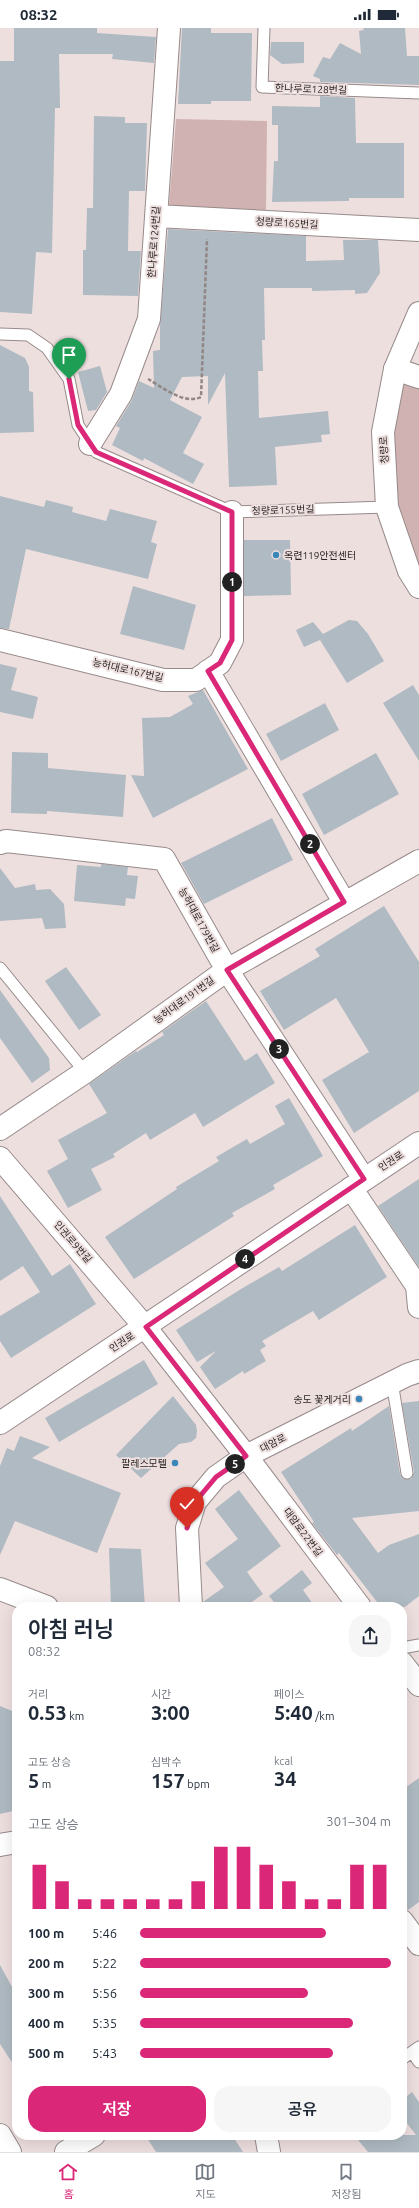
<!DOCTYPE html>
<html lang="ko">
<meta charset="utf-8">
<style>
body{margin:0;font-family:Ubuntu,"Noto Sans KR",sans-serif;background:#f6f6f7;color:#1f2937;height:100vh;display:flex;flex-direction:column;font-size:15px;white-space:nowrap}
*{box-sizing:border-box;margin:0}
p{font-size:13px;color:#747a83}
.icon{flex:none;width:22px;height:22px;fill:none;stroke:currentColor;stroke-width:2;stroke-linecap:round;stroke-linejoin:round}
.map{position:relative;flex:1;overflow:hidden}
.side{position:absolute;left:12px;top:1574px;width:395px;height:538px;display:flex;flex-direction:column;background:#fff;border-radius:16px;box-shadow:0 4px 16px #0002}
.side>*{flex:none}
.pin{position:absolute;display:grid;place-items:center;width:34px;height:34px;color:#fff;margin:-41px -17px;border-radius:50% 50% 50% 0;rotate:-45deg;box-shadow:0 0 4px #0007}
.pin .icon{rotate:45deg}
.km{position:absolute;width:20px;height:20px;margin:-10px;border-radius:50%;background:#222;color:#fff;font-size:11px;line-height:20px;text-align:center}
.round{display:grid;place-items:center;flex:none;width:42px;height:42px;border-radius:16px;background:#f6f6f7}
.summary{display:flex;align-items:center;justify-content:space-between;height:68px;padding:0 16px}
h1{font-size:22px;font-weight:600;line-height:30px}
.stats{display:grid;grid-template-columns:repeat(3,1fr);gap:6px;height:68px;padding:4px 16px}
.stats div{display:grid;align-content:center}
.stats b{font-size:20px;font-weight:600}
.stats small{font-size:11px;font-weight:400}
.stats p{font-size:11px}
.chart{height:112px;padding:8px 16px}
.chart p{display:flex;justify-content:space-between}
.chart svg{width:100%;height:72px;margin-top:4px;stroke:#db2777;stroke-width:6}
.button{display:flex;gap:8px;margin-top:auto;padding:8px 16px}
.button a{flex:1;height:46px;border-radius:16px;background:#db2777;color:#fff;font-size:16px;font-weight:600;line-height:46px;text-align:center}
.button a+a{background:#f6f6f7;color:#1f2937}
ul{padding:0 16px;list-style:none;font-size:13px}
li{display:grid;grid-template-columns:64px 48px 1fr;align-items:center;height:30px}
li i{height:10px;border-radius:5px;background:#db2777}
.status{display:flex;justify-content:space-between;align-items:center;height:28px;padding:0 20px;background:#fff;direction:ltr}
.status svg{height:11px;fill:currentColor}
.tab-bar{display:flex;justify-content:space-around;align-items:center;height:56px;border-top:1px solid #e0e1e3;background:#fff;font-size:11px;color:#747a83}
.tab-bar a{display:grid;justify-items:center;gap:2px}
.tab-bar .on{color:#db2777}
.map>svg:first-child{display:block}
.green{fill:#d1b2b2}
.building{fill:#afbac2}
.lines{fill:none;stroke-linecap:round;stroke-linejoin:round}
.service-casing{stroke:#978a8a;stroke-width:13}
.minor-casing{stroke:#978a8a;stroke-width:24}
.tertiary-casing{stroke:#978a8a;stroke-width:24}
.secondary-casing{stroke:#978a8a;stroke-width:24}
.path{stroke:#908686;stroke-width:2.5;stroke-dasharray:4 2;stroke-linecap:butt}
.service{stroke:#fff;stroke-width:11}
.minor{stroke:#fff;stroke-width:22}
.tertiary{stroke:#fff;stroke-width:22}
.secondary{stroke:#fff;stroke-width:22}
.route-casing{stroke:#fff;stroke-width:8}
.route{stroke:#db2777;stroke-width:5}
.poi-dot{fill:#3986b8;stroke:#eedfdf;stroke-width:1.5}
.labels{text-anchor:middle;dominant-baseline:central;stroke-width:4;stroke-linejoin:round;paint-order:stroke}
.street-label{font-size:10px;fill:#2b2525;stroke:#eedfdf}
.poi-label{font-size:10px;fill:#2b2525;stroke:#eedfdf;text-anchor:end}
</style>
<div class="status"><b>08:32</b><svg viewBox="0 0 49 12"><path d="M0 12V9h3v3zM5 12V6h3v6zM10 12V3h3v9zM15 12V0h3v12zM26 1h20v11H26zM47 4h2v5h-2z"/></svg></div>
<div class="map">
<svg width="419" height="2124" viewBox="0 0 419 2124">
<rect width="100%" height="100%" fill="#eedfdf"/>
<path class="green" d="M176,91L267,93L266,184L169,178Z
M402,350L419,356V539L397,476L392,410Z"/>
<path class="building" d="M14,0H97V5L156,9L154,35L112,31L113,26H59L60,80H55L52,225L36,224L32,286L0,284V33H14Z
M182,0H211V5H252L251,73H211V76H178Z
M363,0H405L407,28H419V57L320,54V51L313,48L323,29L330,31L340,15L361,26L359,3L364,2Z
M271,14H304V35L282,36L270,27Z
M320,68L355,70L356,115H404V170H349V173L272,174L274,133H278V97H272V78L320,79Z
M94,88L125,89V95H147L145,163H129L128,223H141L138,268L83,267V222H86L87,180H93Z
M168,201L306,208V233L344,232L343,212H378L380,245L367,265L355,266V262L312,263V260H264L265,312H262L263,343H258L259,390L328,383L330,406L321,407L322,414L275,419L277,457L229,459L225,345L208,377V348L182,349L170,372L202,389L183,425L204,436L193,456L144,430L143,433L112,417L120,400L116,398L132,372L139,353L154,360L153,323L160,322V298Z
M0,317L25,330L29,339V363L33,364L34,404L0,405Z
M100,338L107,364L96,382L88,383L78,344Z
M0,468L44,479L46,472L73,479L72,484L106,493L110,481L157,493L151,514L157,516L148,551L26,521L9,601L0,600Z
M244,512H290L291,567L244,568Z
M133,558L196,577L184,622L120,606Z
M349,592L357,593L368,606L384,633L347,655L320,612L304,619L296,602L313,594L323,606Z
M0,636L17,640L11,662L38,669L33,691L0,684Z
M413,657L419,667V733L383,675Z
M203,662L248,741L153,790L131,747L144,748L142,690L170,689L193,676L188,668Z
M325,675L339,702L281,733L266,706Z
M12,724L48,725V740L126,747L123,789L47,783V786L11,785Z
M376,725L399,766L324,807L302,766Z
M272,790L293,832L204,876L181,835Z
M101,836L128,839L127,847L138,848L135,871L126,870L125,878L74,873L77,837L101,839Z
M0,840L15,860L35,856L36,862L50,861L64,876L66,900L45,901L42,890L0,893Z
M384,878L419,934V1063L354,1105L322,1052L369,1024L336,970L284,1002L260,963L320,928L315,921Z
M66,939L101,987L79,1002L45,953Z
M0,962L49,1030L50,1042L32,1055L0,1010Z
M206,973L245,1033L257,1025L275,1055L203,1099L195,1085L150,1112L146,1105L113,1126L115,1129L91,1141L102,1162L68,1180L47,1143L68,1131L58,1112L107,1085L89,1056L136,1023L137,1024L164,1007L162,1004Z
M289,1070L323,1128L273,1157L275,1161L232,1185L234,1188L134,1251L105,1209L177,1161L176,1159L219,1133L216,1129L247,1111L250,1116L285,1096L275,1078Z
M419,1151V1239L378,1178Z
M0,1168L52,1248L70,1236L96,1276L11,1330L0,1313V1288L40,1264L23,1238L0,1253Z
M355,1197L387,1249L319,1292L313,1283L262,1313L266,1318L260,1322L266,1333L244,1346L243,1343L215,1361L200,1339L216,1323L197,1334L176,1302L241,1261L279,1239L282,1243Z
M144,1332L158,1356L59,1414L45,1390Z
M173,1368L196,1397L197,1403L196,1410L191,1414L179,1416L141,1450L116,1427Z
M419,1373V1483L352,1490L378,1525L389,1517L419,1506V1568L405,1579H381L339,1525L337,1527L312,1495L314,1494L281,1444L351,1400L352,1403L389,1378L400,1446L404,1451H411L414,1444L402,1375Z
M20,1408L50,1419L32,1430L121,1465L97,1525L15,1493L0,1527V1438L7,1420L14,1423Z
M239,1462L281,1518L247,1544L263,1566L245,1579H203V1574L224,1559L205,1535L238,1511L215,1481Z
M109,1520L141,1521L145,1579H111Z
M302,1542L312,1555L303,1562L315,1579H278L269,1568Z
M0,1678L17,1685V1773L13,1783L0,1786Z
M419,1750V1874L408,1882L402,1874V1762Z
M0,1937L17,1968V2042L0,2016Z
M412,2064L419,2074V2124H368L354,2107H416L402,2089V2072Z
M145,2107H232L243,2124H156Z"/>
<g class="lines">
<g class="service-casing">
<path id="service" d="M264,0L262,59L419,65
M0,306L28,307L47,320L69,351L78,397L96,424L232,484L387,479
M0,940L85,1044
M392,1354L407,1445
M402,1620L419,1617
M412,2024L419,2034
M402,2031L419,2019"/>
</g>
<g class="minor-casing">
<path id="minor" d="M156,188L419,202
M395,341L419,349
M90,416L121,366L149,291L169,0
M0,612L163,652H196L220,635L232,612V484
M208,643L344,874
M0,815L6,813L164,831L227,942L364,1151
M0,1101L85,1044L227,942L419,833
M0,1130L145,1299L246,1428L360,1579
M351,1160L417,1258L419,1279
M0,1561L47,1579
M402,1635L419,1657
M402,1893L419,1916
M266,2107L269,2124
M66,2124L94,2107"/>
</g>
<g class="tertiary-casing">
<path id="tertiary" d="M419,285L395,341L383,404L387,479L409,543L419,559
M0,1395L419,1115
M191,1579L187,1500L195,1474L216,1449L246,1428L407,1347L419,1343
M0,1817L17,1814"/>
</g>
<g class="secondary-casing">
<path id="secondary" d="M0,2107L10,2124"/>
</g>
<path class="path" d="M148,351C162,359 184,377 201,369L207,211"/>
<use href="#service" class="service"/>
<use href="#minor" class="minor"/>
<use href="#tertiary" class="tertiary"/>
<use href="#secondary" class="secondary"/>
</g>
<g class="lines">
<g class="route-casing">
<path id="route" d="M69,351L78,397L96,424L232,484V612L220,635L208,643L344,874L227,942L364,1151L146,1299L246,1428L216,1449L195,1474L187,1500"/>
</g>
<use href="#route" class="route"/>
</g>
<g class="poi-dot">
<circle cx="276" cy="527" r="4"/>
<circle cx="359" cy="1371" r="4"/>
<circle cx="175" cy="1435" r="4"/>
</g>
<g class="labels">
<g class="street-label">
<text transform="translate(311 61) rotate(2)">한나루로128번길</text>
<text transform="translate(287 195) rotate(3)">청량로165번길</text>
<text transform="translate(154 214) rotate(-86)">한나루로124번길</text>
<text transform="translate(384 422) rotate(-93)">청량로</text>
<text transform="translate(283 482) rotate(-2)">청량로155번길</text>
<text transform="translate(128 642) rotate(13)">능허대로167번길</text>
<text transform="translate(199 892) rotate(61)">능허대로179번길</text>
<text transform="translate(184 972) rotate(-36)">능허대로191번길</text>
<text transform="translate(391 1133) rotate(-33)">인권로</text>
<text transform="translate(73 1214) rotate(49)">인권로9번길</text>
<text transform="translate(122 1314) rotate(-33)">인권로</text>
<text transform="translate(273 1415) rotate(-27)">대암로</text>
<text transform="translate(303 1504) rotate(53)">대암로22번길</text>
</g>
<g class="poi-label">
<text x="284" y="527" text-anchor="start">옥련119안전센터</text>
<text x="351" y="1371">송도 꽃게거리</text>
<text x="167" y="1435">팔레스모텔</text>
</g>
</g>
</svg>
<div class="pin" style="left:69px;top:351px;background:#1e9e55"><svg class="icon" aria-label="arrive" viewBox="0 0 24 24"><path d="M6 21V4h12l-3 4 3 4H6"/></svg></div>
<div class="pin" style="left:187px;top:1500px;background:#d93025"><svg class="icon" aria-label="check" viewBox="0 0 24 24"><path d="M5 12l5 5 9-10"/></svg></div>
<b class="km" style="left:232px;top:554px">1</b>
<b class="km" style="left:310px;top:816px">2</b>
<b class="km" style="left:279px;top:1021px">3</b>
<b class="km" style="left:245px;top:1231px">4</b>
<b class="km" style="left:235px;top:1436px">5</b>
<section class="side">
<div class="summary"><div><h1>아침 러닝</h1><p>08:32</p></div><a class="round"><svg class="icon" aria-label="share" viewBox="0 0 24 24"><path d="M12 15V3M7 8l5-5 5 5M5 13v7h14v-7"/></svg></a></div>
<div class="stats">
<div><p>거리</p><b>0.53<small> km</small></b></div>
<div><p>시간</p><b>3:00</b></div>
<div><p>페이스</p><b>5:40<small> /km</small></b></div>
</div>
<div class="stats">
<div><p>고도 상승</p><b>5<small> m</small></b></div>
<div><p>심박수</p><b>157<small> bpm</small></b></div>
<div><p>kcal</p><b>34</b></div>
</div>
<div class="chart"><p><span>고도 상승</span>301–304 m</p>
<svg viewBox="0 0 160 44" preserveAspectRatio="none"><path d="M5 44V17M15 44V27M25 44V38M35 44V38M45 44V38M55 44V38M65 44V38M75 44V27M85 44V6M95 44V6M105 44V17M115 44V27M125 44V38M135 44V38M145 44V17M155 44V17"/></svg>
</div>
<ul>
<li><b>100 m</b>5:46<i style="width:74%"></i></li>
<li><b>200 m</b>5:22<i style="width:100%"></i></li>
<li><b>300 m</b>5:56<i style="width:67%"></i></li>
<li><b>400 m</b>5:35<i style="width:85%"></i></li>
<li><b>500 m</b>5:43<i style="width:77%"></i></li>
</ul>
<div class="button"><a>저장</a><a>공유</a></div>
</section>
</div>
<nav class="tab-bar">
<a class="on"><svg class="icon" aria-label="home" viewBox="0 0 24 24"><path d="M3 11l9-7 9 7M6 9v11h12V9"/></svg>홈</a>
<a><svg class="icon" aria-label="map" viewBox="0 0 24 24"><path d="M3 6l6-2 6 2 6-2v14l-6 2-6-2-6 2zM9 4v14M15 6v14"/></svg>지도</a>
<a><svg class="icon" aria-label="saved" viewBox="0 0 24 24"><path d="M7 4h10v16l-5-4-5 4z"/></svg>저장됨</a>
</nav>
